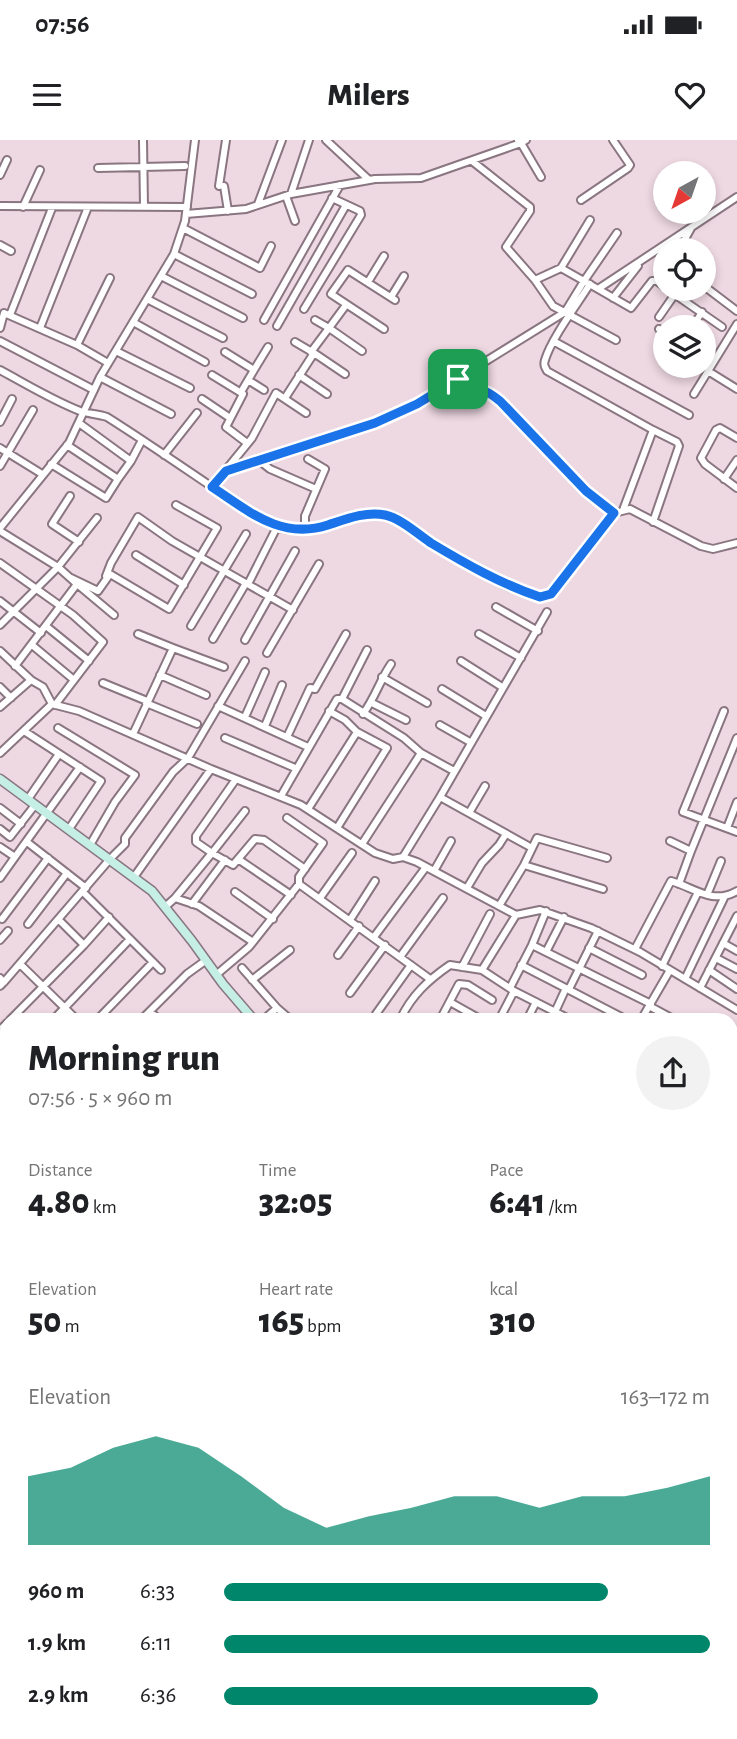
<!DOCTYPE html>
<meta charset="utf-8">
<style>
body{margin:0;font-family:"Alegreya Sans",sans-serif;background:#f2f2f2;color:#202124;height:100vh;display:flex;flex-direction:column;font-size:26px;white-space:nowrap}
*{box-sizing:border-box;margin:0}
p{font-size:23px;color:#757577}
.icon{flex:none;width:38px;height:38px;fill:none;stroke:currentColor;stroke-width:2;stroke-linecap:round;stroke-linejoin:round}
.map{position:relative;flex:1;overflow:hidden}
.sheet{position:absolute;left:0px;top:873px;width:738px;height:726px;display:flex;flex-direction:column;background:#fff;border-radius:21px 21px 0 0;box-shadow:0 4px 10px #0003}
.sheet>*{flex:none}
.needle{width:46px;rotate:220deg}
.tools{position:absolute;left:653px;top:21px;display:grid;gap:14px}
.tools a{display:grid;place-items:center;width:63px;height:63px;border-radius:50%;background:#fff;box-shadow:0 4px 10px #0003;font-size:35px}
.pin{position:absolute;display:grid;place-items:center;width:60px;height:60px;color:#fff;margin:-30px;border-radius:14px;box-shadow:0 4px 10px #0006}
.round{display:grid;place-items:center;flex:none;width:74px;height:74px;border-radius:37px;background:#f2f2f2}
.head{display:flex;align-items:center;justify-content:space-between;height:119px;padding:0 28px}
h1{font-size:38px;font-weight:800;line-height:52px}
.metrics{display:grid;grid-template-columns:repeat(3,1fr);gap:10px;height:119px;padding:7px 28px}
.metrics div{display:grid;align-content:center}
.metrics b{font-size:35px;font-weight:800}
.metrics small{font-size:19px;font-weight:400}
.metrics p{font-size:19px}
.chart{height:196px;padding:14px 28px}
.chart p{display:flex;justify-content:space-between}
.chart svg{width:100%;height:126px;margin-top:7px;fill:#00876b;opacity:.7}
ul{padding:0 28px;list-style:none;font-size:23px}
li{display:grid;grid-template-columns:112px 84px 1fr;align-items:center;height:52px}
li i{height:18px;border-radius:9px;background:#00876b}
.status{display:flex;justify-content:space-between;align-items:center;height:49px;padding:0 35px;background:#fff;direction:ltr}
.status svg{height:19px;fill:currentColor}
header{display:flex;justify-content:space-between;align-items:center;height:91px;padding:0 28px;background:#fff;font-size:32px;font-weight:800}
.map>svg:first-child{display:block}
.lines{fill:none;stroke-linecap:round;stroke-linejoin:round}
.street-casing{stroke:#8a7680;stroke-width:10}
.secondary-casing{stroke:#8a7680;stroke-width:11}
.primary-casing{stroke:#348c76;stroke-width:12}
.street{stroke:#fff;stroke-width:6}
.secondary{stroke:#c5efe5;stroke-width:8}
.primary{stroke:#8ce0ca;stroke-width:9}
.route-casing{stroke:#fff;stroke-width:14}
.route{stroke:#1a73e8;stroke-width:9}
</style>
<div class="status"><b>07:56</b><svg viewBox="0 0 49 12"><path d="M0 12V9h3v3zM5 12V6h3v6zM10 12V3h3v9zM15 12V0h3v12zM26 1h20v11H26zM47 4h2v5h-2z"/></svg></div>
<header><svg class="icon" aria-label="menu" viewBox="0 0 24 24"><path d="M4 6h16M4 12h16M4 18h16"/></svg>Milers<svg class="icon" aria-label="heart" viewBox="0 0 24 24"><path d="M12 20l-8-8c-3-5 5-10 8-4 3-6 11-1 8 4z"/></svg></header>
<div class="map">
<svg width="737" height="1599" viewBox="0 0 737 1599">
<rect width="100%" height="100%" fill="#eed8e2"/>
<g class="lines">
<g class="street-casing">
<path id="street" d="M143,0L144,67
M326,0L369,40
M526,0L521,3L541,37
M472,21L530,67V71L506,107L535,140L553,166L616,200
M98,28L185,26
M0,35L7,20
M219,46L226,0
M224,46L228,71
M291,54L309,0
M286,56L295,81
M581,60L628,28L630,25L613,0
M258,64L282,0
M0,66L187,67
M23,67L40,30
M186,74L246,69L291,54L375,39L421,38L521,3L518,0
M183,88L260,128L271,106
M0,105L11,111
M679,110L691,88
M174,114L252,154
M561,128L590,80
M161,136L243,178
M535,140L561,128L584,141L617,93
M368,142L384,116
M590,144C578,163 551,199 545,220C543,226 545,226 547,231L653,290L623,370
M704,146L737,171
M598,149L631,168L652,141H657L665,147
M667,149L722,187
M391,157L404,136
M613,158L638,126
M147,159L223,198
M346,165L329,188L362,211
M304,169L361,75L360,71L332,58
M10,175L52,68
M659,177L675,154
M264,180L340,45
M133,182L205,222
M277,186L346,65
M693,186L702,172
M0,188L4,173L77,205L108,223
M40,188L88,67
M384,189L331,154L348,130L395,160
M659,189L665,193
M0,201L94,250
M295,202L312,212
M555,202L689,275
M77,205L110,138
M116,211L190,248
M225,212L254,230L241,252
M311,212L329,188L315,180
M704,217L712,223
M0,230C26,244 52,260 80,271C89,274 98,274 107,277C145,301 181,326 218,351C236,363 257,380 277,387C315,401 362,361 391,377C420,393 522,469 550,454L614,373L630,369L701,406L713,409L737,403
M254,230L268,207
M708,231L737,249
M212,235L243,254L226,287L247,303
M299,235L327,254
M100,237L171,274
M458,239L471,256C485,248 487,251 500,261L585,351L614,373
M248,240L264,250
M694,254L737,184
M285,258L314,213L345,234
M202,259L230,278
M0,282L12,259
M79,283L131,321L118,339
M737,298L720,288L716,290L701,318L705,324L737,348
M0,308L42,334
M164,315L197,273
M131,321L142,300
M261,322L270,329L316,349
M51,324L106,358L118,339L67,305
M0,326L33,270
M226,331L375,283L417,264L565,172L584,141L598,149L737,57
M724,339L737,320
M212,347L252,298L276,253L306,273
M70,356L52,384L79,402
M653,382L679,306L677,302L653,290
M0,388L69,303L100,237L174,114L185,81L195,0
M0,391L58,427L0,485
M305,391V376L325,329L308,319
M136,415L184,445
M0,423L73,475L103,502L55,565
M106,436L111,423L138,377L172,401L293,470
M71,438L98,451L110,434L169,469L217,388L176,365
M77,444L114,475
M248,444L277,387
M0,461L41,493
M496,467L538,491
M46,486L89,521
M191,486L246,394
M138,494L173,508
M479,494L521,518
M213,499L246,443
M245,500L295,411
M32,505L74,540
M0,511L31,540
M267,513L319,424
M461,521L502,547
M15,526L77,444L58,427L97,378
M160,535L206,555
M382,537L427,563
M103,543L147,561
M0,547L11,558
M442,549L486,576
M342,559L367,510
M146,563L197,584
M372,563L406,580
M218,566L308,607
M0,567L31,540L43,547L52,564
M329,571L345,580L357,592L387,608L337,688
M724,571L683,672L737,692
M363,574C375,558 380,540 391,524
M245,577L265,532
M440,585L470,602
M265,586L282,545
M58,588L135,635L115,662L90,705
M24,591L101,641L69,689
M133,594L173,508L224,527
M287,597L310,548L315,549L346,494
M225,598L295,628
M0,613L52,564L79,571L211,629L301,665L375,713L393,719L403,717L417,722L516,775
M236,639L196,696V702L212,713L245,671
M281,656L337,559H342L404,598L421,613
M440,657L547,472
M28,659L59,614
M0,668L21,684
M308,669L357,592
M469,673L485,646
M287,678L323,703L299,737V744
M727,688L737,662
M0,689L10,697L35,665
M670,701L691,711L679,744
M27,702L86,748
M362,704L421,613L454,631
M0,707L15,717L80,627
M691,711L737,598
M403,717L440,657L532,708
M238,719L291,755
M524,725L537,698L607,718
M434,731L451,701
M134,737L211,629
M0,738L15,717
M467,748L482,723L499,705L506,694
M83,752L161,830
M235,752L273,779
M707,755L721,721
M175,758L212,713L233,725L255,699L264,700L305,729
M320,758L352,713
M192,764L225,720
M499,766L524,725L603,749
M165,767L175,758L199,766L253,802
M2,779L48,718
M350,780L375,741
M28,784L67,733
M374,797L426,727
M0,800L8,791
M723,803L737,811
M84,805L109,777
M532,805L651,864
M589,808L642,835
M635,809L671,741C695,748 712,765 737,751
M546,812L564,777
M338,815L359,786
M400,817L443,758
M716,818L737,829
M20,824L77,880
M521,825L627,880
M662,826L698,752
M462,827L490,774
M242,828L277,868
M482,830L514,851L571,880
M709,830L737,849
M216,835L249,807L299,744L430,839
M0,838L4,842L0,846
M685,839L724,758
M252,840L290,810
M4,842L110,719L125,704V698L173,632L188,618L245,521
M510,848L532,805L546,771
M700,848L737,776
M569,849L598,791
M350,853L385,805
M450,862L482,880
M649,866L675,880
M150,871L159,880
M555,872L566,848
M376,874L411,825
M10,880L84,805L59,780
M53,880L130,799
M97,880L153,822
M141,880L187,834L205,821
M263,880L277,868L291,880
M400,880C411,856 428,840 450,825L482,830L516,775L540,770L591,788L640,812L737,870
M440,880L459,844L468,845L492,860
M499,880L514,851
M527,880L536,862
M641,880L670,830
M0,890L7,883
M732,901L737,905
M732,930L737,933
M732,977L737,970
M732,1019L737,1012
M732,1033L737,1036
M732,1063L737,1055
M732,1091L737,1095
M0,1092L7,1101
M0,1124L7,1135
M732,1155L737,1146
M0,1169L7,1162
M732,1197L737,1189
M732,1226L737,1219
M0,1228L7,1235
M732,1252L737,1256
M732,1280L737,1284
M0,1281L7,1274
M0,1384L7,1378
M0,1420L7,1414
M0,1458L7,1451
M0,1505L7,1498
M293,1592L300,1599
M533,1592L539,1599
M554,1592L559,1599
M597,1592L603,1599
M727,1592L733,1599
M0,1593L4,1599
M260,1599L266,1592
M307,1599L313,1592
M358,1599L363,1592
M408,1599L414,1592
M455,1599L461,1592
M702,1599L710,1592"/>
</g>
<g class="secondary-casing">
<path id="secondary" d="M0,639L152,751L192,801L223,844L254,880
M732,1207L737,1211"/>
</g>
<g class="primary-casing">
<path id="primary" d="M0,1346L7,1353
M0,1365L7,1372
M221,1592L228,1599
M237,1592L243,1599"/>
</g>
<use href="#street" class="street"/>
<use href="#secondary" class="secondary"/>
<use href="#primary" class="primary"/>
</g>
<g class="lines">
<g class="route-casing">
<path id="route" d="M458,239L471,256C485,248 487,251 500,261L586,351L614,373L551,454L540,457C501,444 466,424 431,403C418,394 400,378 385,375C366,371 346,379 328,385C281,400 250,372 212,347L226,331L375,283L417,264Z"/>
</g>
<use href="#route" class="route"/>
</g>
</svg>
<div class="tools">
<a><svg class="needle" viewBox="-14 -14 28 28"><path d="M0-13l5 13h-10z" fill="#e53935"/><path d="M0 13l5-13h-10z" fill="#757577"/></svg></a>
<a><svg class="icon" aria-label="locate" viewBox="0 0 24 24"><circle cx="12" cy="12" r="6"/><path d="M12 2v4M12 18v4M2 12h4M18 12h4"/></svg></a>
<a><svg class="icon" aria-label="layers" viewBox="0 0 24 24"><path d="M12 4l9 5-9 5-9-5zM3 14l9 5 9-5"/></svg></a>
</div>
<div class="pin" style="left:458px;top:239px;background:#1e9e55"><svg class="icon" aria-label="arrive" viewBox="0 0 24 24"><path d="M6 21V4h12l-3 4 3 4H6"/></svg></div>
<section class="sheet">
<div class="head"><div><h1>Morning run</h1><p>07:56 · 5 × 960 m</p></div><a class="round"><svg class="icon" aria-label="share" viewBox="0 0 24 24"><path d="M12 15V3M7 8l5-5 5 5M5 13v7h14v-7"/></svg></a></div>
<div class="metrics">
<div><p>Distance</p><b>4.80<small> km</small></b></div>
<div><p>Time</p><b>32:05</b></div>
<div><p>Pace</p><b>6:41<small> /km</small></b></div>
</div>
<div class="metrics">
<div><p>Elevation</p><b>50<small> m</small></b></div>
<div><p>Heart rate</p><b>165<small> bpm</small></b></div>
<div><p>kcal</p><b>310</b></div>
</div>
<div class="chart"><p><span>Elevation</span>163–172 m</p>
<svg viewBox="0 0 160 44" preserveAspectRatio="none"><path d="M0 44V20L10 17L20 10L30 6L40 10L50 20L60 31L70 38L80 34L90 31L100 27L110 27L120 31L130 27L140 27L150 24L160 20V44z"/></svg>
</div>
<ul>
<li><b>960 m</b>6:33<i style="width:79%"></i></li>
<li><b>1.9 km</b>6:11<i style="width:100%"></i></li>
<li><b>2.9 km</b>6:36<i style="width:77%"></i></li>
</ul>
</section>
</div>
